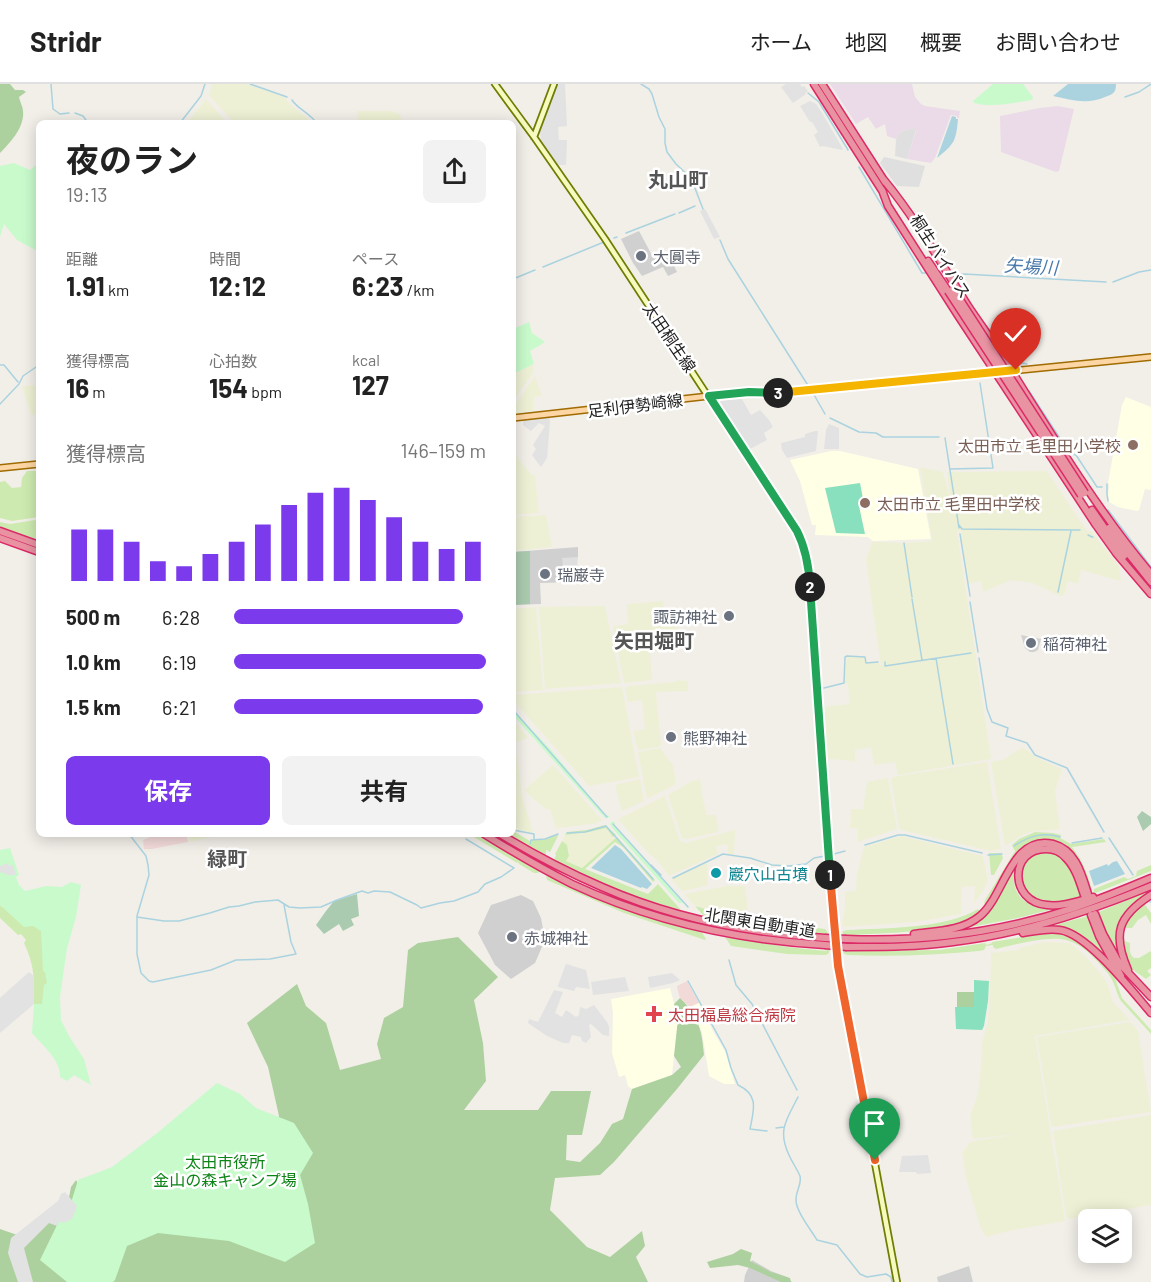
<!DOCTYPE html>
<html lang="ja">
<meta charset="utf-8">
<style>
body{margin:0;font-family:Barlow,"Noto Sans JP",sans-serif;background:#f2f2f2;color:#222;height:100vh;display:flex;flex-direction:column;font-size:22px;white-space:nowrap}
*{box-sizing:border-box;margin:0}
p{font-size:20px;color:#767676}
.icon{flex:none;width:33px;height:33px;fill:none;stroke:currentColor;stroke-width:2;stroke-linecap:round;stroke-linejoin:round}
.map{position:relative;flex:1;overflow:hidden}
.details{position:absolute;left:36px;top:36px;width:480px;height:717px;display:flex;flex-direction:column;background:#fff;border-radius:9px;box-shadow:0 3px 15px #0003}
.details>*{flex:none}
.buttons{position:absolute;left:1078px;top:1125px;display:grid;gap:12px}
.buttons a{display:grid;place-items:center;width:54px;height:54px;border-radius:9px;background:#fff;box-shadow:0 3px 15px #0003;font-size:30px}
.pin{position:absolute;display:grid;place-items:center;width:51px;height:51px;color:#fff;margin:-62px -26px;border-radius:50% 50% 50% 0;rotate:-45deg;box-shadow:0 0 6px #0007}
.pin .icon{rotate:45deg}
.km{position:absolute;width:30px;height:30px;margin:-15px;border-radius:50%;background:#222;color:#fff;font-size:16px;line-height:30px;text-align:center}
.round{display:grid;place-items:center;flex:none;width:63px;height:63px;border-radius:9px;background:#f2f2f2}
.headline{display:flex;align-items:center;justify-content:space-between;height:102px;padding:0 30px}
h1{font-size:33px;font-weight:700;line-height:45px}
.figures{display:grid;grid-template-columns:repeat(3,1fr);gap:9px;height:102px;padding:6px 30px}
.figures div{display:grid;align-content:center}
.figures b{font-size:26px;font-weight:700}
.figures small{font-size:16px;font-weight:400}
.figures p{font-size:16px}
.chart{height:168px;padding:12px 30px}
.chart p{display:flex;justify-content:space-between}
.chart svg{width:100%;height:108px;margin-top:6px;stroke:#7c3aed;stroke-width:6}
.button{display:flex;gap:12px;margin-top:auto;padding:12px 30px}
.button a{flex:1;height:69px;border-radius:9px;background:#7c3aed;color:#fff;font-size:24px;font-weight:700;line-height:69px;text-align:center}
.button a+a{background:#f2f2f2;color:#222}
ul{padding:0 30px;list-style:none;font-size:20px}
li{display:grid;grid-template-columns:96px 72px 1fr;align-items:center;height:45px}
li i{height:15px;border-radius:8px;background:#7c3aed}
header{display:flex;align-items:center;gap:36px;box-sizing:border-box;height:84px;padding:0 30px;background:#fff;border-bottom:2px solid #e0e0e0}
header strong{font-size:28px}
nav{display:flex;gap:33px;margin-inline-start:auto;font-size:21px}
.map>svg:first-child{display:block}
.residential{fill:#e0dfdf}
.commercial{fill:#f2dad9}
.industrial{fill:#ebdbe8}
.education{fill:#ffffe5}
.religious{fill:#d0d0d0}
.farmland{fill:#eef0d5}
.grass{fill:#cdebb0}
.forest{fill:#add19e}
.cemetery{fill:#aacbaf}
.park{fill:#c8facc}
.pitch{fill:#88e0be}
.parking{fill:#e2e2e2}
.water{fill:#aad3df}
.lines{fill:none;stroke-linecap:round;stroke-linejoin:round}
.stream{stroke:#aad3df;stroke-width:1.5}
.secondary-casing{stroke:#707d05;stroke-width:8}
.primary-casing{stroke:#a06b00;stroke-width:8}
.highway-casing{stroke:#dc2a67;stroke-width:9}
.secondary{stroke:#f7fabf;stroke-width:4.5}
.primary{stroke:#fcd6a4;stroke-width:5}
.highway{stroke:#e892a2;stroke-width:6}
.highway-bridge-casing{stroke:#dc2a67;stroke-width:9;stroke-linecap:butt}
.highway-bridge{stroke:#e892a2;stroke-width:6}
.split-1-casing{stroke:#fff;stroke-width:12}
.split-2-casing{stroke:#fff;stroke-width:12}
.split-3-casing{stroke:#fff;stroke-width:12}
.split-4-casing{stroke:#fff;stroke-width:12}
.split-1{stroke:#f0652b;stroke-width:8}
.split-2{stroke:#22a559;stroke-width:8}
.split-3{stroke:#22a559;stroke-width:8}
.split-4{stroke:#f5b400;stroke-width:8}
.worship-dot{fill:#6b7280;stroke:#fff;stroke-width:2}
.education-dot{fill:#8d6e63;stroke:#fff;stroke-width:2}
.culture-dot{fill:#0f9aa8;stroke:#fff;stroke-width:2}
.health-dot{fill:#e0444e;stroke:#fff;stroke-width:2}
.labels{text-anchor:middle;dominant-baseline:central;stroke-width:5;stroke-linejoin:round;paint-order:stroke}
.worship-label{font-size:16px;fill:#5b616d;stroke:#fff;text-anchor:start}
.street-label{font-size:16px;fill:#222;stroke:#fff}
.education-label{font-size:16px;fill:#785e54;stroke:#fff;text-anchor:end}
.culture-label{font-size:16px;fill:#0d838f;stroke:#fff;text-anchor:start}
.health-label{font-size:16px;fill:#be3a42;stroke:#fff;text-anchor:start}
.park-label{font-size:16px;fill:#0c8416;stroke:#fff}
.water-label{font-size:18px;font-style:italic;fill:#4a7aab;stroke:#fff}
.quarter-label{font-size:20px;font-weight:bold;fill:#555;stroke:#fff}
</style>
<header>
<strong>Stridr</strong>
<nav><a>ホーム</a><a>地図</a><a>概要</a><a>お問い合わせ</a></nav>
</header>
<div class="map">
<svg width="1151" height="1198" viewBox="0 0 1151 1198">
<rect width="100%" height="100%" fill="#f2efe9"/>
<path class="residential" d="M914,44L916,46L907,75L895,72L896,55L898,50L902,47Z
M884,73L925,82L919,103L897,102L880,79Z
M562,473H578L577,483H562Z"/>
<path class="commercial" d="M157,750H186L188,758L152,765H144L143,756Z
M687,897L699,919L690,923L680,914L677,904V902Z"/>
<path class="industrial" d="M830,0H912L915,13L921,20L925,22L960,27L959,34H957V32L951,31L935,74L931,79L907,75L916,47L914,44L902,47L898,50L896,55L887,52L885,40L876,45L868,33L856,40Z
M1058,22L1074,25L1059,87L1056,88L1001,68L1000,32L1040,24Z"/>
<path class="education" d="M1126,313L1151,323V406L1145,405L1139,426L1137,427L1118,423L1109,418L1108,410L1109,401L1108,399L1122,321Z
M831,367H840L918,385L931,455L873,457L868,453L815,451L816,441H812L800,397L790,376Z
M670,904L678,935L672,991L632,1005L628,1002L625,991L619,993L612,969L613,929L611,915Z
M699,919L714,949L725,967L735,1000H724L709,992L702,948L690,923Z"/>
<path class="religious" d="M639,147L654,175L668,169L677,188L668,192L663,183L642,192L633,179L621,155Z
M578,463V473L562,474L563,483H577L576,498L540,499L541,520L513,521V468Z
M1021,551L1041,555L1038,566L1034,568H1030L1025,564Z
M521,811L533,817L541,834L545,856L535,879L511,895L495,881L478,849L491,821Z
M752,1176L771,1187L787,1193L792,1198H744L745,1191Z
M969,1182L973,1198H938L937,1193Z"/>
<path class="farmland" d="M212,0H247L284,13L291,21L304,31L312,39H234L209,11Z
M206,15L227,39H187Z
M357,27H392L400,30L402,39H358Z
M533,281L534,288L513,317V290Z
M535,292L542,312L534,313L533,327L513,330V324Z
M39,301V331H31L22,302Z
M513,368L530,389L535,392L539,429L513,431Z
M920,383L943,388L951,417L947,388L1047,387L1087,447H1091L1119,482L1121,497L1081,486L1078,500L1068,497L1065,509L1060,512L1033,499L1011,496L983,508L981,497L968,500L960,450L963,447H957L991,675L898,691L895,678L874,681L871,663L855,666V678L845,676L828,675L822,623L850,620L848,600L844,599L847,572L865,573L866,579L878,578L881,582L866,476L872,458L904,459L932,457Z
M546,431L552,463L513,467V433Z
M663,517L666,537L677,536L680,564L650,568L652,596L624,599L613,542L628,540L627,520Z
M605,522L621,599L545,605L539,523Z
M536,523L543,606L513,608V525Z
M678,596L688,597V607L656,608L661,661L658,663L638,666L633,647L645,645L642,616L628,618L625,604L628,602L676,598Z
M622,603L639,693L589,702L513,616V611Z
M513,636L528,653L526,655L514,658L520,690L521,708L533,749L513,745Z
M1023,663L1035,673L1062,685L1055,707L1060,745L1031,748L1024,750L1005,762L991,678L1003,676Z
M660,664L673,681L676,700L647,715L638,668Z
M987,678L1001,765L991,767L901,746L899,744L891,695L893,693Z
M553,681L602,736V737L593,740L556,744L550,725H546L536,717L524,706Z
M887,694L888,695L897,745L858,758V744H850L851,725H863L867,698Z
M640,695L644,717L622,727L615,701Z
M700,695L703,716L707,731H716L718,748L687,755L682,754L668,711L692,697Z
M665,712L680,757L686,759L735,746L734,770H728L727,760L716,762L718,770L669,792L658,777L648,769L618,735Z
M605,744L615,755L582,784L566,777L569,768L567,761L562,757L565,751L589,748Z
M189,750H224L189,758Z
M901,752L983,772L988,797L983,807L974,819L975,802L962,803L961,830L915,838L843,843L842,841L845,822V808L856,807L857,791L864,763Z
M707,779L708,801L684,807L681,806L671,795Z
M727,802H745L748,828L732,831L694,821L684,810Z
M1044,858L1070,859L1087,874L1102,891L1108,901L1113,918L1130,936L1035,952L1065,1137L1019,1145L996,1150L987,1153L981,1145L967,1097L962,1069L970,1058L1018,1050L973,1055L970,1032L978,1010L980,996L982,959L988,937L990,911L991,869L1019,866V864Z
M1130,938L1138,947L1151,1028L1053,1043L1051,1041L1037,953Z
M1151,1031V1121L1069,1135L1066,1133L1053,1047Z"/>
<path class="grass" d="M27,387H37L39,398V433L12,437L0,434V398L5,397L12,404L21,403L22,394Z
M35,436L38,437L39,456L0,443V438L10,440Z
M605,741L616,751L613,753L606,744L589,748L565,751L567,748L587,746Z
M513,747L530,757L529,759L530,760L532,756H543L558,750V752L550,768L546,766V773L506,750H513Z
M1035,748L1053,749L1061,751L1060,754L1071,760L1104,755L1106,758L1072,763C1083,777 1087,789 1092,806L1091,808C1087,796 1084,784 1077,773C1062,752 1033,751 1016,770C1005,781 995,807 986,822L984,819L985,816L1015,767L1012,761L1019,755Z
M469,750H475L540,788L537,789H534L519,780L518,778L517,779Z
M617,753L655,796L653,798L623,763L615,758L585,785L648,810L658,800L681,826C636,814 594,797 554,776L556,771L555,770L562,757L567,761L569,772L566,777L582,784Z
M1045,768C1069,769 1075,794 1082,813C1070,815 1056,821 1044,818C1014,812 1012,774 1045,768Z
M989,769H1001L1003,774L994,791H991Z
M1016,780C1008,809 1023,824 1053,825L1018,834L960,845C968,841 978,837 985,830C999,818 1006,796 1016,780Z
M1151,781V787L1093,810L1094,805L1124,793L1128,795L1136,792L1137,787Z
M546,791C596,814 647,834 701,847L706,855L705,856L624,829L547,796Z
M1151,806C1146,811 1138,815 1132,820C1117,833 1115,850 1118,868H1117L1101,836L1099,828Z
M53,807L49,936L42,920H34C34,894 35,883 24,859L26,856L21,850L18,851L0,834V821L2,823Z
M1144,819L1151,829V840L1146,831L1138,836L1132,844H1124C1129,833 1134,826 1144,819Z
M695,822L739,834L790,841L825,845L829,850L781,847L740,840L704,832Z
M978,825L980,828C951,851 879,848 842,852L843,847L847,846C885,844 945,845 978,825Z
M1088,832L1109,874L1110,880C1090,857 1083,848 1051,842Z
M1046,849L1059,850L1073,854L1081,858L1099,875L1115,894L1122,914L1151,946V950L1121,917C1117,911 1116,903 1112,896C1109,889 1102,883 1097,877C1089,868 1078,859 1066,856C1049,851 1014,861 996,865L993,863V861L986,862L984,866L979,867C935,871 891,873 847,871L843,869V866H846L847,867L939,866L985,859L986,861L992,859V858Z
M725,853L787,863L826,867L827,865H830L829,869L826,871L787,870L731,862Z
M1122,856L1130,859C1130,865 1129,870 1134,874H1139L1151,867V884L1147,887L1151,891L1146,895C1142,892 1137,889 1133,886C1125,880 1123,866 1122,856Z"/>
<path class="forest" d="M0,0H10L15,6H23L26,8L19,13C20,18 23,23 23,27C25,43 10,59 0,69Z
M458,853L498,893L474,916L483,959L486,997L464,1026H538L551,1007H591L582,1051H567L566,1076L580,1078L600,1059L612,1040L623,1035L632,1005L672,991L681,983L674,972L678,935L674,920L680,914C698,931 702,946 704,971L677,1005L614,1078L600,1091L555,1094L550,1126L587,1163L610,1173L642,1147L645,1162L636,1173L648,1198H0V1145L23,1153L68,1118L71,1103L76,1096L94,1130L276,1039L279,1032L268,983L247,939L297,900L306,922L326,939L340,986L381,975L377,960L384,934L403,923L408,866L418,859Z
M957,908H974V923H957Z
M741,1165L752,1169L750,1177L771,1188L790,1194L791,1198H781L750,1184L738,1181L710,1184L707,1178L733,1170Z"/>
<path class="cemetery" d="M530,467V520L513,521V468Z
M1142,727L1151,733V740L1143,747L1137,733Z
M357,810L359,832L351,835L354,841L343,847L339,840L324,850L316,841L326,827L334,817Z"/>
<path class="park" d="M993,0H1023L1033,13L1032,16C1011,19 995,24 974,19L973,17Z
M39,78V168L17,156L4,140L0,153V82L14,79L30,86Z
M529,238L532,249L545,258L530,267L534,280L513,290V245Z
M513,626L551,666L606,732L608,731L610,733L605,734L513,631Z
M613,737L615,739L614,741L683,819H679L614,746L610,740Z
M10,764L19,791L16,793L19,801L25,807L46,802L62,803L71,798L81,801L76,833L67,864L60,913L61,936L69,952L84,975L91,1001L74,991L67,997L60,993C61,976 42,961 32,949L34,920H42L44,901L47,899L45,888L43,887L41,847L33,842L24,843L0,821V766Z
M217,999L240,1010L256,1024L294,1039L313,1069L300,1091L308,1120L315,1159L285,1178L229,1157L158,1149L127,1162L115,1196L113,1198H67L40,1176L59,1137L70,1122L78,1096L112,1083L156,1050Z"/>
<path class="pitch" d="M860,399L864,420L859,422L865,450L836,449L825,404Z
M974,896L989,897L988,917L984,942L982,946L956,945L955,923H974Z"/>
<path class="parking" d="M557,0H565L567,42L558,43L559,56H567L566,81H558L541,56L540,47Z
M786,0H800L802,3L804,2L808,7L805,9L806,10L793,19L781,3Z
M810,17L816,20L822,29L843,65L842,66L823,62L820,63L814,51L818,48L812,38H810L800,22Z
M705,125L720,153L714,155L700,127Z
M742,315L751,331L760,326L769,336L773,343L764,349L767,356L748,366L719,321L721,316Z
M549,331L550,338L547,374L541,383L532,371L536,365L533,361L545,342L539,339L531,347L523,341V333Z
M829,340L839,344V365H824L826,346Z
M815,347H818L816,367L787,374L782,366L781,359L805,353V350Z
M557,483H577L576,498L558,499Z
M8,779L9,782L13,781L16,791H8L0,788V782Z
M566,880L586,886L590,905L576,903L574,907L558,903V901Z
M29,888L34,892V920L0,949V914Z
M672,889L680,896L673,899L650,904L648,893Z
M625,893L629,907L593,911L591,898Z
M554,906L563,908L555,929L562,933L566,926L576,933L579,931L580,923L586,925L594,921L607,938L609,943V952L603,951L591,940L589,941L591,953L586,959L582,957L581,953L572,951L569,959H563L547,952L528,939L529,935L538,938Z
M928,1071L931,1089L917,1090L916,1088H899L902,1072Z
M65,1108L77,1122L72,1135L63,1139L59,1137L57,1142L49,1139L24,1164L33,1198H18L8,1169L11,1154L58,1117L61,1110Z"/>
<path class="water" d="M1068,0H1116C1116,9 1113,10 1105,13C1087,21 1071,16 1053,12Z
M952,32L956,33V35H958C956,58 954,60 937,74Z
M615,761L621,765L652,800L647,805L642,803L641,804L591,784Z
M1117,777L1125,790L1094,802L1089,787L1107,780L1108,782L1113,778Z"/>
<g class="lines">
<path class="stream" d="M51,0L53,25L60,30L69,29
M250,0L287,13
M641,0L649,5L652,10L659,33L665,45V59L667,68L676,80L691,94L703,125
M808,9L819,18L848,66
M1125,13L1139,8L1151,0
M292,16C297,24 307,28 314,36
M75,29L83,32L88,39
M180,39L201,12L205,0
M859,83L922,189H926
M679,129L695,122
M626,149L675,130
M614,154L617,153
M720,156L728,175L809,303
M543,183L604,158
M954,191L964,190L1106,198
M513,195L535,186
M1113,198L1139,188L1151,186
M1002,264C1013,282 1010,277 1027,280
M0,281H4L18,298
M1029,307L1069,368L1071,370L1076,371L1097,403H1102
M813,309L825,330
M0,320L19,300L23,292L39,281
M830,334L859,348L876,349L883,353H939
M945,354L959,444
M950,385L993,384L980,299
M1107,400V410L1108,417
M1108,426L1151,483
M959,441L962,445L1080,446
M960,450L970,512
M1088,451L1092,453H1093
M904,459L912,513
M1058,508L1071,447
M912,515L922,576
M970,518L978,568
M936,574L953,680
M979,574L987,625L992,638L1008,644L1006,652L1027,659L1035,671L1067,684L1104,748
M885,578V582L971,569
M824,604L844,599L845,573L847,572L865,573L866,579L878,578
M513,626L607,733
M613,740L688,823
M513,746L534,750V755
M567,749L585,748L606,742L653,795
M129,750L146,772L148,781L149,791L137,832V870L141,889L149,897L153,898L211,886L236,876L270,875L296,870L291,858L284,821
M1109,754L1133,791
M1072,759L1102,754
M530,760L531,756L545,755L558,750
M865,761L898,751H905L982,769
M1014,762C1029,752 1042,748 1060,753
M834,770L845,767
M988,771L1002,770
M651,781L661,791
M673,794L723,770L750,774L772,781L789,782L806,780L814,774L825,772
M1150,818H1151
M137,833L164,837H179L210,829L229,823L239,822L255,818L278,816L289,823L300,824L321,823L337,816L362,807L368,809L374,807L390,808L417,821L421,824L440,819L454,817L478,808L485,800L501,793L514,784L466,755
M729,876L736,901L752,920L797,1006
M688,897L726,966L731,984L738,1001C759,1011 754,1025 750,1045L767,1047
M798,1013C787,1035 777,1046 789,1071C792,1078 797,1085 800,1092C802,1101 796,1106 796,1115C795,1126 811,1146 817,1156L837,1161L860,1190L867,1193L886,1190L891,1193L892,1198
M776,1044L784,1043"/>
<g class="secondary-casing">
<path id="secondary" d="M495,0L534,53L605,155L793,442L804,465L809,485L837,875L897,1198
M534,53L554,0"/>
</g>
<g class="primary-casing">
<path id="primary" d="M1010,287L1151,273
M513,334L709,312L749,308L782,309L998,288
M0,384L39,380"/>
</g>
<g class="highway-casing">
<path id="highway" d="M814,0L883,108
M822,0L885,98
M884,96C916,135 941,179 968,222C982,243 998,264 1011,286C1055,356 1098,427 1151,490
M882,106L888,122L959,233L1096,441L1116,469L1151,510
M928,177L948,207
M1092,426L1124,472
M1109,444L1123,463L1151,498
M0,447L39,461
M0,454L39,468
M484,750C513,768 542,785 572,800C651,837 739,856 825,861
M500,750C533,770 567,788 602,803C672,834 750,849 825,854
M1084,811C1080,799 1076,784 1066,774C1061,768 1053,765 1046,765C1009,765 1009,818 1047,821C1062,823 1078,817 1093,813
M1095,830L1103,850L1119,879L1151,913
M1091,831L1099,852L1121,892
M1023,849C1035,847 1048,844 1060,846C1088,850 1132,907 1151,929
M914,850C936,847 962,847 980,832C1004,813 1011,750 1053,760C1076,766 1082,791 1088,810
M846,855C923,858 1001,848 1074,824C1100,815 1125,805 1151,794
M847,863C883,863 918,863 953,858C1021,850 1088,828 1151,802
M1128,886C1112,850 1118,832 1151,811"/>
</g>
<use href="#secondary" class="secondary"/>
<use href="#primary" class="primary"/>
<use href="#highway" class="highway"/>
<g class="highway-bridge-casing">
<path id="highway-bridge" d="M953,205L1085,409
M948,207L1081,411
M825,854L846,855
M825,861L847,863"/>
</g>
<use href="#highway-bridge" class="highway-bridge"/>
</g>
<g class="lines">
<g class="split-1-casing">
<path id="split-1" d="M830,791L838,882L875,1076"/>
</g>
<g class="split-2-casing">
<path id="split-2" d="M810,503L830,791"/>
</g>
<g class="split-3-casing">
<path id="split-3" d="M778,309L749,308L709,312L797,447C806,465 809,483 810,503"/>
</g>
<g class="split-4-casing">
<path id="split-4" d="M778,309L1016,286"/>
</g>
<use href="#split-1" class="split-1"/>
<use href="#split-2" class="split-2"/>
<use href="#split-3" class="split-3"/>
<use href="#split-4" class="split-4"/>
</g>
<g class="worship-dot">
<circle cx="641" cy="172" r="6"/>
<circle cx="545" cy="490" r="6"/>
<circle cx="729" cy="532" r="6"/>
<circle cx="1031" cy="559" r="6"/>
<circle cx="671" cy="653" r="6"/>
<circle cx="512" cy="853" r="6"/>
</g>
<g class="education-dot">
<circle cx="1133" cy="361" r="6"/>
<circle cx="865" cy="419" r="6"/>
</g>
<circle class="culture-dot" cx="716" cy="789" r="6"/>
<path class="health-dot" d="M651 921h6v6h6v6h-6v6h-6v-6h-6v-6h6z"/>
<g class="labels">
<g class="worship-label">
<text x="653" y="172">大圓寺</text>
<text x="557" y="490">瑞巌寺</text>
<text x="717" y="532" text-anchor="end">諏訪神社</text>
<text x="1043" y="559">稲荷神社</text>
<text x="683" y="653">熊野神社</text>
<text x="524" y="853">赤城神社</text>
</g>
<g class="street-label">
<text transform="translate(941 172) rotate(57)">桐生バイパス</text>
<text transform="translate(670 253) rotate(56)">太田桐生線</text>
<text transform="translate(635 321) rotate(-7)">足利伊勢崎線</text>
<text transform="translate(760 838) rotate(9)">北関東自動車道</text>
</g>
<g class="education-label">
<text x="1121" y="361">太田市立 毛里田小学校</text>
<text x="877" y="419" text-anchor="start">太田市立 毛里田中学校</text>
</g>
<g class="culture-label">
<text x="728" y="789">巖穴山古墳</text>
</g>
<g class="health-label">
<text x="668" y="930">太田福島総合病院</text>
</g>
<g class="park-label">
<text x="225" y="1077">太田市役所<tspan x="225" dy="18">金山の森キャンプ場</tspan></text>
</g>
<g class="water-label">
<text transform="translate(1031 182) rotate(3)">矢場川</text>
</g>
<g class="quarter-label">
<text x="678" y="95">丸山町</text>
<text x="654" y="556">矢田堀町</text>
<text x="227" y="774">緑町</text>
</g>
</g>
</svg>
<div class="buttons">
<a><svg class="icon" aria-label="layers" viewBox="0 0 24 24"><path d="M12 4l9 5-9 5-9-5zM3 14l9 5 9-5"/></svg></a>
</div>
<div class="pin" style="left:875px;top:1076px;background:#1e9e55"><svg class="icon" aria-label="arrive" viewBox="0 0 24 24"><path d="M6 21V4h12l-3 4 3 4H6"/></svg></div>
<div class="pin" style="left:1016px;top:286px;background:#d93025"><svg class="icon" aria-label="check" viewBox="0 0 24 24"><path d="M5 12l5 5 9-10"/></svg></div>
<b class="km" style="left:830px;top:791px">1</b>
<b class="km" style="left:810px;top:503px">2</b>
<b class="km" style="left:778px;top:309px">3</b>
<section class="details">
<div class="headline"><div><h1>夜のラン</h1><p>19:13</p></div><a class="round"><svg class="icon" aria-label="share" viewBox="0 0 24 24"><path d="M12 15V3M7 8l5-5 5 5M5 13v7h14v-7"/></svg></a></div>
<div class="figures">
<div><p>距離</p><b>1.91<small> km</small></b></div>
<div><p>時間</p><b>12:12</b></div>
<div><p>ペース</p><b>6:23<small> /km</small></b></div>
</div>
<div class="figures">
<div><p>獲得標高</p><b>16<small> m</small></b></div>
<div><p>心拍数</p><b>154<small> bpm</small></b></div>
<div><p>kcal</p><b>127</b></div>
</div>
<div class="chart"><p><span>獲得標高</span>146–159 m</p>
<svg viewBox="0 0 160 44" preserveAspectRatio="none"><path d="M5 44V23M15 44V23M25 44V28M35 44V36M45 44V38M55 44V33M65 44V28M75 44V21M85 44V13M95 44V8M105 44V6M115 44V11M125 44V18M135 44V28M145 44V31M155 44V28"/></svg>
</div>
<ul>
<li><b>500 m</b>6:28<i style="width:91%"></i></li>
<li><b>1.0 km</b>6:19<i style="width:100%"></i></li>
<li><b>1.5 km</b>6:21<i style="width:99%"></i></li>
</ul>
<div class="button"><a>保存</a><a>共有</a></div>
</section>
</div>
